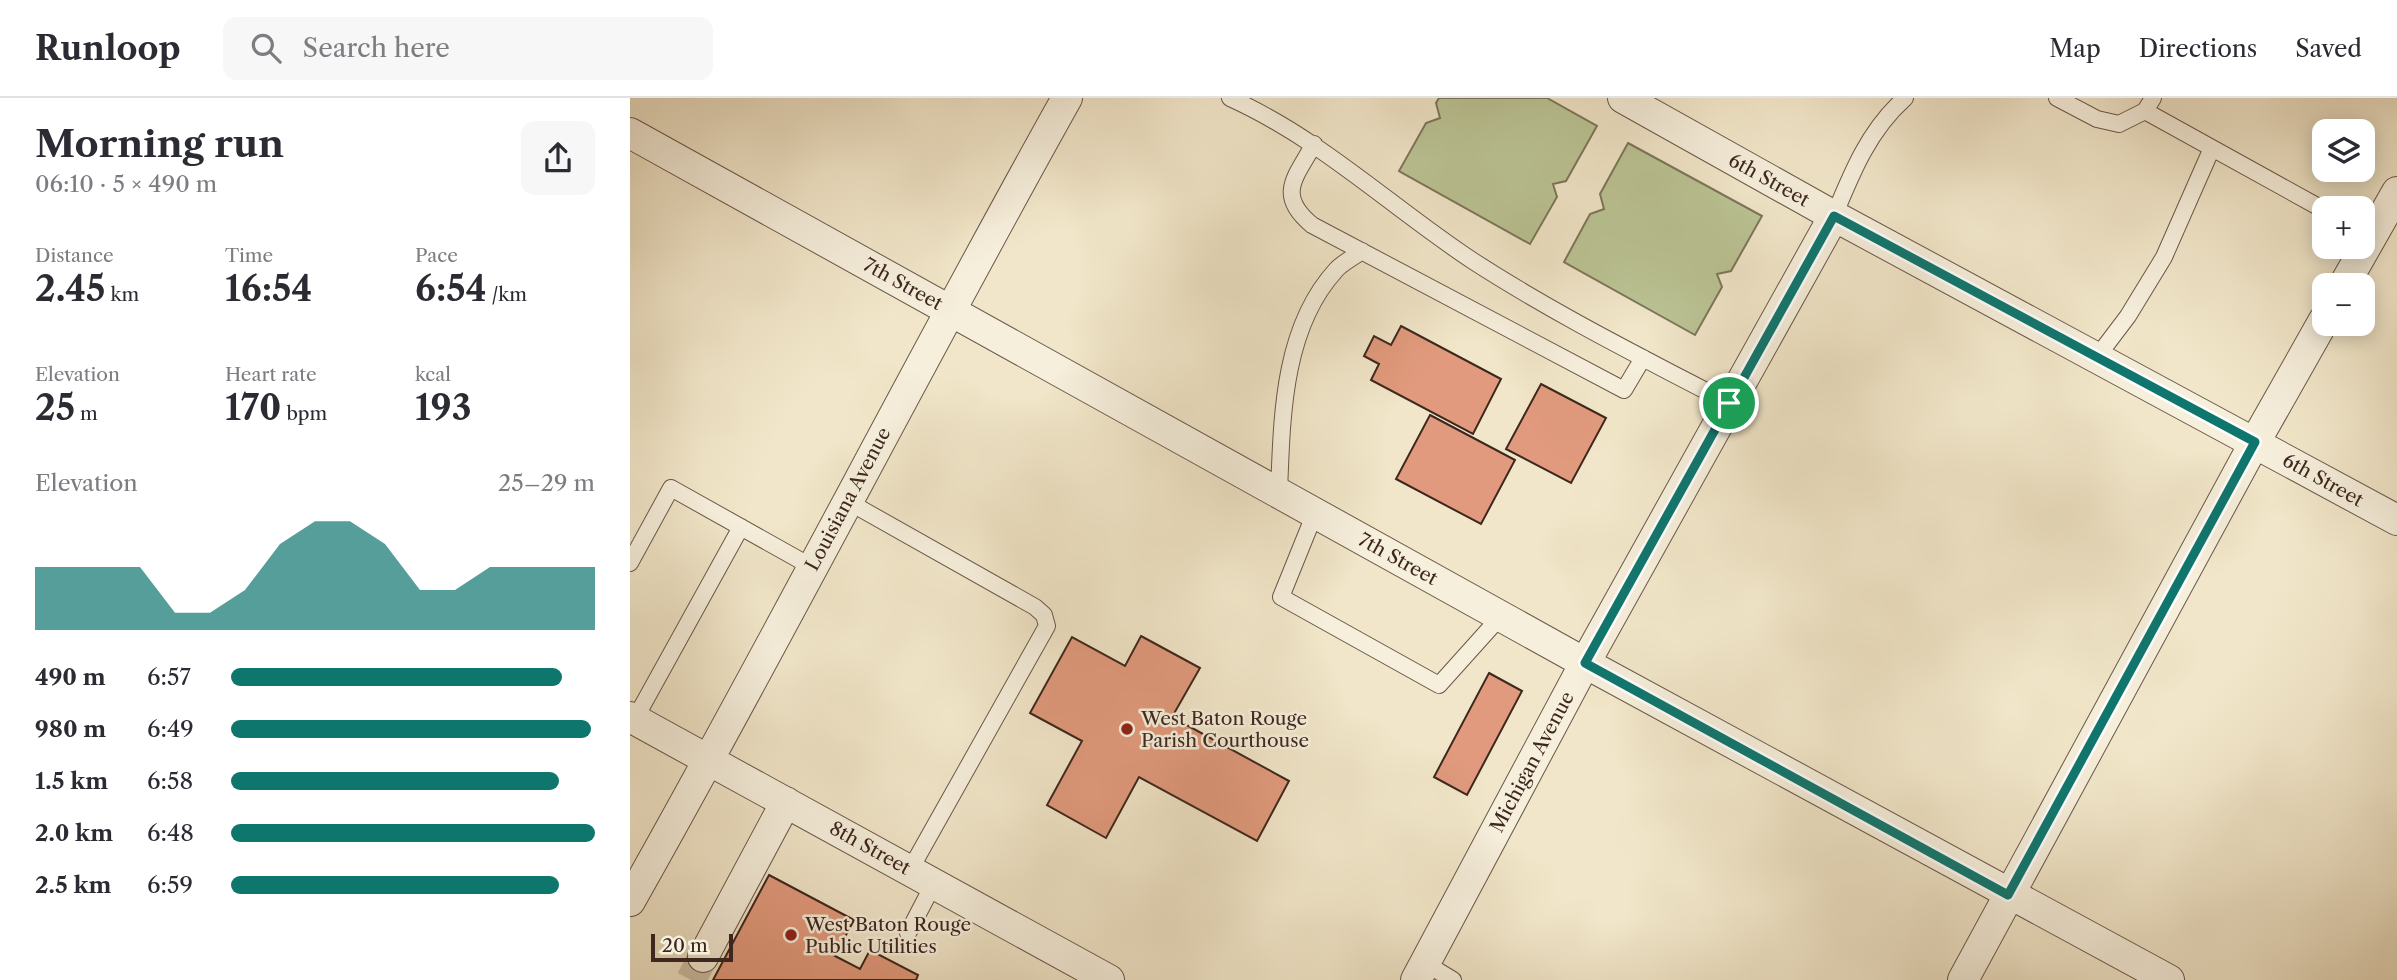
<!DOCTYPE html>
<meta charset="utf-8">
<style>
body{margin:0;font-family:"Libre Caslon Text",serif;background:#f7f7f7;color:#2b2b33;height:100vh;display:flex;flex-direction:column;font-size:26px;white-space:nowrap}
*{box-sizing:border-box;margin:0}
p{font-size:23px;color:#7c7c81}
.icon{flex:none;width:38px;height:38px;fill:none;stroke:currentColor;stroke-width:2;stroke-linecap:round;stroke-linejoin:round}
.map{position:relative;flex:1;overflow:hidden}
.panel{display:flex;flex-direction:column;background:#fff;width:630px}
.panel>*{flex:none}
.fabs{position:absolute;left:1682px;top:21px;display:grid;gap:14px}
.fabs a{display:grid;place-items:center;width:63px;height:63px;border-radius:14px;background:#fff;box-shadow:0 4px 18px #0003;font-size:35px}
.scale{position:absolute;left:21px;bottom:18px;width:82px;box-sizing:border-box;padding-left:7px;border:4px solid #3d271e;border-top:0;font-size:19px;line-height:24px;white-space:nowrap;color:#3d271e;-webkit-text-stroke:5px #f6efdc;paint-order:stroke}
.pin{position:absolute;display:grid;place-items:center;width:60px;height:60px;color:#fff;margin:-30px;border:4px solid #fff;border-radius:50%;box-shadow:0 2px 7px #0007}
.round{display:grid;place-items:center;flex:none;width:74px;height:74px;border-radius:14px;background:#f7f7f7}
.overview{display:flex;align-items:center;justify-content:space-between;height:119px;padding:0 35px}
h1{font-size:38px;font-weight:800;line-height:52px}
.figures{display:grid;grid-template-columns:repeat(3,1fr);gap:10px;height:119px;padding:7px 35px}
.figures div{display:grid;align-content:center}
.figures b{font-size:35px;font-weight:800}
.figures small{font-size:19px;font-weight:400}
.figures p{font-size:19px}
.chart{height:196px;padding:14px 35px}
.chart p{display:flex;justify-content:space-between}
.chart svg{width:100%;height:126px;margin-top:7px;fill:#0f766e;opacity:.7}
ul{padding:0 35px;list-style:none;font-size:23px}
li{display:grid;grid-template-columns:112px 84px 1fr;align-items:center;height:52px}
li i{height:18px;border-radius:9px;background:#0f766e}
header{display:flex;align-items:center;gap:42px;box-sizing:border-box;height:98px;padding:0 35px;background:#fff;border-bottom:2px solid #e1e1e2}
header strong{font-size:33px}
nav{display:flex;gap:38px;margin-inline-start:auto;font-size:24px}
.search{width:490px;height:63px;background:#f7f7f7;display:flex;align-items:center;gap:18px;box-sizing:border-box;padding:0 24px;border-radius:14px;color:#7c7c81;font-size:26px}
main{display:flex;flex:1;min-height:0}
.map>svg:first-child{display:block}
.green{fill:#bbc495;stroke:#7c765a;stroke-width:2}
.building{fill:#e19a7d;stroke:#3d271e;stroke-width:2}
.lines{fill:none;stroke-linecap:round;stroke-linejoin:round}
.street-tunnel{stroke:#cdc0a7;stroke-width:30;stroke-dasharray:30 15;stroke-linecap:butt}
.lane-casing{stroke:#6a5749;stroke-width:18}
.street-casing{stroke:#6a5749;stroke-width:32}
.lane{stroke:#f6efdc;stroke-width:16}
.street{stroke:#f6efdc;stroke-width:30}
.route-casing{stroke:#fff;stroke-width:14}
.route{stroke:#0f766e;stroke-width:9}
.poi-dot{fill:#8f2418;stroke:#f6efdc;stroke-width:2.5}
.labels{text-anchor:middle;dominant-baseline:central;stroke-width:5;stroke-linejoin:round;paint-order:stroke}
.street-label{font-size:19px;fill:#3d271e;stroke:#f6efdc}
.poi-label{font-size:19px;fill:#3d271e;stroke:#f6efdc;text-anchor:start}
</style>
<header>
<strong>Runloop</strong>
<div class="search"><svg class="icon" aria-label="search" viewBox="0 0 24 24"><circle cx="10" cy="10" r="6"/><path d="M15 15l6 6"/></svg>Search here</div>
<nav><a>Map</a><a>Directions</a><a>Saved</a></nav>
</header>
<main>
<section class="panel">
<div class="overview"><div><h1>Morning run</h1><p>06:10 · 5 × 490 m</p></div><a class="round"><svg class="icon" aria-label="share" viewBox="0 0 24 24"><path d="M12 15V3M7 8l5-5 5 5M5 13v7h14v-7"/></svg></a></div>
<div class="figures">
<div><p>Distance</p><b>2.45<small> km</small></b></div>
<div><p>Time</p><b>16:54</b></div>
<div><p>Pace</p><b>6:54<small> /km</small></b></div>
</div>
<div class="figures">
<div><p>Elevation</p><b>25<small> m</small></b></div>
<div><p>Heart rate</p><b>170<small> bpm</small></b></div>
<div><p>kcal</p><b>193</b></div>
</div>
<div class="chart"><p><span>Elevation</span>25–29 m</p>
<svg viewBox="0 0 160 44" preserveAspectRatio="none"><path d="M0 44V22L10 22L20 22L30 22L40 38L50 38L60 30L70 14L80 6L90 6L100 14L110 30L120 30L130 22L140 22L150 22L160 22V44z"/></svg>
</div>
<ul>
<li><b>490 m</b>6:57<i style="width:91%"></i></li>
<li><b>980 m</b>6:49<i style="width:99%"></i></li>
<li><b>1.5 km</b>6:58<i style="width:90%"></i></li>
<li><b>2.0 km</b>6:48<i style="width:100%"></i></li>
<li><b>2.5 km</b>6:59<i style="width:90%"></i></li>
</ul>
</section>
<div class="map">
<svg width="1767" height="882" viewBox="0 0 1767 882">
<rect width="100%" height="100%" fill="#f1e6c9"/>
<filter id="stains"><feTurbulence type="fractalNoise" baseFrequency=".00286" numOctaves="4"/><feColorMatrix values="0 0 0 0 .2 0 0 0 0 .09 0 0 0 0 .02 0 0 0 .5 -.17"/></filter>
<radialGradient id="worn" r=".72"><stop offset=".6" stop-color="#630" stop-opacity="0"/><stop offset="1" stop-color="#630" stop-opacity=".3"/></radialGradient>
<path class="green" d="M809,0H917L967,28L936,83L923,86L927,99L900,146L769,73L796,25L810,20L806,5Z
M998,45L1132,118L1101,173L1087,176L1092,189L1065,237L934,164L960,116L974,111L970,96Z"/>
<path class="building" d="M771,228L871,281L843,336L741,282L749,266L734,258L744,238L761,247Z
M911,286L976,320L941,385L876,351Z
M800,317L885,362L851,426L766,381Z
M511,538L570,570L542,619L659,683L627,743L509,679L476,740L417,707L452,643L400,615L442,539L495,568Z
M859,575L892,593L837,697L804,679Z
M139,777L224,822L205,858L230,871L240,852L288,877L286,882H83Z"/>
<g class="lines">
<path class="street-tunnel" d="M61,882L73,859"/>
<g class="lane-casing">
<path id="lane" d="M600,0C691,41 761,109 843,163C925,216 1013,260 1099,305
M1427,0L1467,21L1489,26L1515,13
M1523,0L1515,13L1694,112
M684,46C665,80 646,97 682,127L994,292L1013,260
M1204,118C1222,74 1239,32 1275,0
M1467,259L1498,218L1534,159L1582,50
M649,394C652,321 652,231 706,172C712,165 724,159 732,153
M217,403L405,509L414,517L417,528L280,772
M685,415L651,499L809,587L871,518
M0,465L41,390L182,469
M5,621L111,429
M278,835L304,785
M795,865L823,882"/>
</g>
<g class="street-casing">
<path id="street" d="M993,0L1204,118L1767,422
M0,35L955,565L1539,882
M1714,187L1767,94
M0,619L479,882
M0,803C150,538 288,266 437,0
M73,859L156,704
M786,882L955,565L1204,118
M1333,882L1625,344L1694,222"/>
</g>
<use href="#lane" class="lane"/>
<use href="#street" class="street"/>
</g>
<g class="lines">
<g class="route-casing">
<path id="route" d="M1204,118L1625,344L1378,797L955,565Z"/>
</g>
<use href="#route" class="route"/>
</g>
<g class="poi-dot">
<circle cx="497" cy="631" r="7"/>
<circle cx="161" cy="837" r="7"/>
</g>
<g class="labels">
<g class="street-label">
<text transform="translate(1139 82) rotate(29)">6th Street</text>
<text transform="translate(273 186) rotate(29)">7th Street</text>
<text transform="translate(1693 382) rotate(29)">6th Street</text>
<text transform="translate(218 401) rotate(-62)">Louisiana Avenue</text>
<text transform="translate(768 461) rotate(29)">7th Street</text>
<text transform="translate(902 664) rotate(-62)">Michigan Avenue</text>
<text transform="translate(240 750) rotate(29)">8th Street</text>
</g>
<g class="poi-label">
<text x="511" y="620">West Baton Rouge<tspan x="511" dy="22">Parish Courthouse</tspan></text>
<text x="175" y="826">West Baton Rouge<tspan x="175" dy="22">Public Utilities</tspan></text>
</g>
</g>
<rect width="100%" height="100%" filter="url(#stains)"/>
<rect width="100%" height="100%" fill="url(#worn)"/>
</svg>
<div class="fabs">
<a><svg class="icon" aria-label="layers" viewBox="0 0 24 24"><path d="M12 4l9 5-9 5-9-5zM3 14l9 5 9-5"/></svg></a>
<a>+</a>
<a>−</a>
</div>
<div class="scale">20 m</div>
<div class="pin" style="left:1099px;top:305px;background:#1e9e55"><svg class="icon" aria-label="arrive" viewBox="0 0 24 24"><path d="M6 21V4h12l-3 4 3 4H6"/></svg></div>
</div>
</main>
